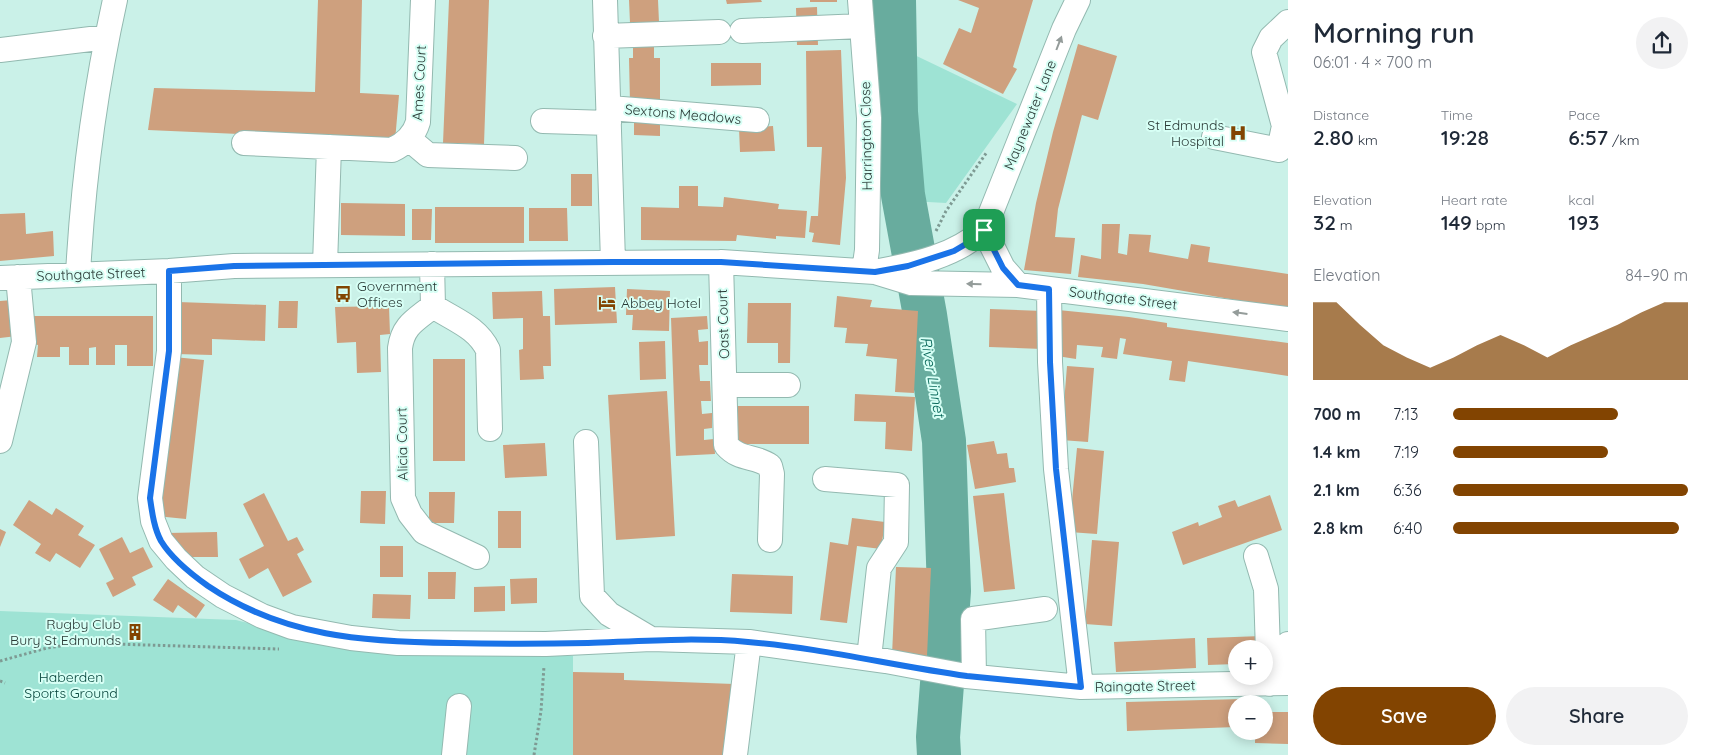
<!DOCTYPE html>
<meta charset="utf-8">
<style>
body{margin:0;font-family:Quicksand,sans-serif;background:#f2f2f3;color:#1f2937;height:100vh;display:flex;flex-direction:column;font-size:19px;white-space:nowrap}
*{box-sizing:border-box;margin:0}
p{font-size:16px;color:#747a83}
.icon{flex:none;width:28px;height:28px;fill:none;stroke:currentColor;stroke-width:2;stroke-linecap:round;stroke-linejoin:round}
.map{position:relative;flex:1;overflow:hidden}
.panel{display:flex;flex-direction:column;background:#fff;width:425px}
.panel>*{flex:none}
.buttons{position:absolute;left:1228px;top:640px;display:grid;gap:10px}
.buttons a{display:grid;place-items:center;width:45px;height:45px;border-radius:50%;background:#fff;box-shadow:0 2px 12px #0003;font-size:25px}
.pin{position:absolute;display:grid;place-items:center;width:42px;height:42px;color:#fff;margin:-21px;border-radius:10px;box-shadow:0 2px 8px #0006}
.round{display:grid;place-items:center;flex:none;width:52px;height:52px;border-radius:26px;background:#f2f2f3}
.headline{display:flex;align-items:center;justify-content:space-between;height:85px;padding:0 25px}
h1{font-size:28px;font-weight:600;line-height:38px}
.figures{display:grid;grid-template-columns:repeat(3,1fr);gap:8px;height:85px;padding:5px 25px}
.figures div{display:grid;align-content:center}
.figures b{font-size:21px;font-weight:600}
.figures small{font-size:14px;font-weight:400}
.figures p{font-size:14px}
.chart{height:140px;padding:10px 25px}
.chart p{display:flex;justify-content:space-between}
.chart svg{width:100%;height:90px;margin-top:5px;fill:#824401;opacity:.7}
.primary-button{display:flex;gap:10px;margin-top:auto;padding:10px 25px}
.primary-button a{flex:1;height:58px;border-radius:30px;background:#824401;color:#fff;font-size:20px;font-weight:600;line-height:58px;text-align:center}
.primary-button a+a{background:#f2f2f3;color:#1f2937}
ul{padding:0 25px;list-style:none;font-size:16px}
li{display:grid;grid-template-columns:80px 60px 1fr;align-items:center;height:38px}
li i{height:12px;border-radius:6px;background:#824401}
main{display:flex;flex:1;min-height:0}
.map>svg:first-child{display:block}
.green{fill:#9ee3d4}
.lines{fill:none;stroke-linecap:round;stroke-linejoin:round}
.river{stroke:#68ac9e;stroke-width:44}
.building{fill:#cea07e}
.minor-casing{stroke:#93b9b0;stroke-width:26}
.path{stroke:#7e9a93;stroke-width:3;stroke-dasharray:2.5 2.5;stroke-linecap:butt}
.minor{stroke:#fff;stroke-width:24}
.oneway{fill:#949c9a}
.route-casing{stroke:#fff;stroke-width:10}
.route{stroke:#1a73e8;stroke-width:6}
.labels{text-anchor:middle;dominant-baseline:central;stroke-width:4;stroke-linejoin:round;paint-order:stroke}
.street-label{font-size:14px;fill:#2a3a36;stroke:#d7fff5}
.poi-label{font-size:14px;fill:#2a3a36;stroke:#d7fff5;text-anchor:end}
.park-label{font-size:14px;fill:#07463c;stroke:#d7fff5}
.water-label{font-size:15px;font-style:italic;fill:#086759;stroke:#d7fff5}
</style>
<main>
<div class="map">
<svg width="1288" height="755" viewBox="0 0 1288 755">
<rect width="100%" height="100%" fill="#caf1e8"/>
<path class="green" d="M902,49L1017,104L946,203L910,201L901,116Z
M0,611L236,620L367,652L460,656H573V755H0Z"/>
<g class="lines">
<path class="river" d="M894,0L896,112L903,195L925,315L944,441L949,591L938,737L939,755"/>
</g>
<path class="building" d="M318,0H362L360,93L399,95L395,141L148,130L154,88L315,92Z
M449,0H489L484,144L443,143Z
M629,0H658L659,22H654V58H660V136L634,135V102L630,103L629,58H633V23H630Z
M726,0H761L762,2L727,4Z
M810,0H837V2H810Z
M958,0H1033L1013,67L1017,69L1003,94L943,64L959,28L971,33L979,8Z
M817,7L818,45H797L796,8Z
M1078,44L1117,56L1098,120L1082,115L1058,209L1055,237L1075,238L1071,274L1024,270L1036,203L1053,132Z
M841,50L846,178L840,245L812,242L814,233L809,232L811,216H818L822,147H807L806,51Z
M711,63H761V85L711,86Z
M773,126L775,151L740,152L739,128Z
M571,174H592V206H571Z
M679,186H698V206L723,207L724,197L779,204L778,209L807,211L805,238L776,236V239L737,235L736,241L641,240V207L679,208Z
M341,203L405,204V236L341,235Z
M435,207H524V243H435Z
M529,208H567L568,241H529Z
M412,209H432L431,240H412Z
M25,213L26,234L53,231L54,256L0,261V214Z
M1102,224H1120L1118,253L1127,255L1129,234L1151,235L1149,252L1188,259L1191,244L1210,247L1208,262L1288,274V309L1143,284L1078,277L1081,255L1101,259Z
M615,287L617,323L555,325L554,289Z
M627,289L670,291L669,331L632,330L633,315H626Z
M542,291L543,316H550L551,366H543L544,379L520,380L519,350L523,349V318L493,319L492,292Z
M837,296L872,300L870,307L918,311L914,393L895,392L897,359L866,356L868,344L845,343L847,328L834,327Z
M12,300L17,336L0,338V301Z
M279,301H298L297,328H278Z
M178,302L266,305L265,341L212,339V355L176,354Z
M748,303H791L790,363H778V343H747Z
M389,306L390,334L380,335L381,372L357,373L356,342L337,343L335,307Z
M990,309L1043,311L1042,349L989,347Z
M1058,310L1129,317L1167,323V327L1288,343V376L1188,361L1185,382L1169,380L1172,361L1123,354L1126,339L1120,338L1117,359L1101,357L1103,347L1077,345L1076,359L1057,356Z
M33,316H153V366H127V345H115V365H96V347L89,348V365H69V347H60V357H37L38,345L33,344Z
M707,316L708,329L698,330L699,342L708,341V365H699L700,381H710L711,401H701L702,414L712,413V428L704,429V440L714,439L715,454L676,456L671,318Z
M665,341L666,379L640,380L639,342Z
M174,357L204,360L186,519L156,516Z
M433,359H465V461H433Z
M1067,366L1094,368L1088,442L1061,440Z
M667,391L675,536L616,540L608,395Z
M855,394L915,397L912,451L885,449L886,422L854,421Z
M736,406H809V444H736Z
M994,441L997,454L1007,453L1009,468H1014L1016,482L975,489L967,445Z
M545,443L547,476L505,478L503,445Z
M1077,448L1104,451L1097,534L1069,532Z
M361,491H386L385,524L360,523Z
M429,492H455L454,523H429Z
M264,493L288,541L297,537L304,550L297,554L312,582L283,597L268,568L249,579L239,559L264,546L243,504Z
M1004,493L1015,589L984,592L973,496Z
M1270,495L1282,530L1183,565L1172,532L1198,522L1199,526L1222,517L1218,506L1235,500L1238,507Z
M29,500L52,515L56,508L84,526L78,535L95,545L80,568L56,553L50,562L35,553L41,544L13,525Z
M498,511H521V548H498Z
M852,518L885,522L881,549L857,546L847,623L820,620L830,542L848,545Z
M0,529L6,532L0,547Z
M217,532L218,557H182L167,533Z
M122,537L130,553L143,547L153,567L132,577L136,585L113,597L106,583L114,579L99,549Z
M1092,540L1119,542L1112,626L1085,624Z
M380,546H403V577H380Z
M896,567L931,568L927,656L892,655Z
M428,572H456L455,599H428Z
M732,574L793,576L792,614L730,612Z
M537,578V603L511,604L510,579Z
M168,579L205,605L196,618L178,605L173,613L153,600Z
M505,586V611L474,612V587Z
M373,594L411,595L410,619L372,618Z
M130,626H141L140,638H129Z
M1262,636V649H1236V664L1208,665L1207,638Z
M1195,638L1196,668L1116,672L1114,642Z
M573,672L624,673V680L734,684L727,755H573Z
M1243,699V704H1236V727L1127,731L1126,702Z
M1264,712H1288V744L1255,743V731H1264Z"/>
<g class="lines">
<g class="minor-casing">
<path id="minor" d="M605,0L613,262
M860,0L869,118L867,250L864,271
M1288,22L1271,38L1264,52L1284,126L1288,125
M742,31L862,26
M605,36L719,32
M0,50L107,37
M610,108L757,120
M543,121L609,123
M1214,137L1279,150L1284,126
M409,139L428,155L515,158
M244,143L392,150C405,144 414,136 418,122L423,0
M984,230L1003,268L1018,285
M721,262L726,445C740,461 755,455 770,466L772,474L770,540
M432,264L433,306C454,320 477,327 488,350L490,429
M325,265L329,147
M169,271V351L150,498L153,521L161,541L176,559L195,577L223,596L262,616L292,627L351,638L398,643L546,644L651,639L749,642L886,661L966,676L1081,687L1288,683
M879,271C917,264 954,256 984,230L1064,29L1078,0
M78,274C83,182 95,90 115,0
M0,278L169,271L234,266L721,262L875,272L911,283L1018,285L1288,319
M1049,289L1050,362L1056,469L1081,687
M433,306C416,320 403,325 400,348L403,498L410,514L424,532L477,557
M725,385H788
M0,441L24,342L18,277
M586,442L592,596L609,614L651,639
M825,479L897,485L896,542L879,568L869,658
M1256,556L1266,589L1269,684
M974,676L973,619L1045,609
M1287,683L1288,644
M454,755L459,706
M735,755L749,642"/>
</g>
<path class="path" d="M936,231L946,211L987,152
M0,661L47,648L80,643L279,649
M0,681L5,683
M534,755L541,711L544,666"/>
<use href="#minor" class="minor"/>
</g>
<defs><path id="oneway-solid" d="M-6-.8H1V-3.2L6.5 0L1 3.2V.8H-6Z" transform="scale(1.25)"/></defs>
<g class="oneway">
<use href="#oneway-solid" transform="translate(1059 43) rotate(-69)"/>
<use href="#oneway-solid" transform="translate(974 284) rotate(-178)"/>
<use href="#oneway-solid" transform="translate(1240 313) rotate(-173)"/>
</g>
<g class="lines">
<g class="route-casing">
<path id="route" d="M984,230L1003,268L1018,285L1049,289L1050,362L1056,469L1081,687C1043,683 1005,680 967,676C894,666 822,648 748,642C695,637 642,641 588,643C543,644 498,644 453,643C364,642 284,637 208,586C191,574 172,559 161,541C154,528 152,512 150,498L169,351V271L234,266L613,262H721L875,272L908,266L954,251L971,241Z"/>
</g>
<use href="#route" class="route"/>
</g>
<defs>
<g id="hospital-bare" transform="scale(1.35)"><path d="M-5-5h3v3.5h4V-5h3V5h-3V1.5h-4V5h-3Z" fill="#824401" stroke="#d7fff5" stroke-width="2.5" paint-order="stroke"/></g>
<g id="bus-bare" transform="scale(1.35)"><path d="M-5-6H5V4H4V6H2V4H-2V6H-4V4H-5ZM-3.5-4V0h7V-4ZM-3.5 1.2v1.5H-2V1.2ZM2 1.2v1.5H3.5V1.2Z" fill="#824401" stroke="#d7fff5" stroke-width="2.5" paint-order="stroke"/></g>
<g id="hotel-bare" transform="scale(1.35)"><path d="M-6-4.5h1.5V1H6V5H4.5V3h-9V5H-6ZM-4 0a1.8 1.8 0 1 1 3.6 0ZM.5 0V-2.5h3Q6-2.5 6 0Z" fill="#824401" stroke="#d7fff5" stroke-width="2.5" paint-order="stroke"/></g>
<g id="building-bare" transform="scale(1.35)"><path d="M-4-6H4V6H1V3H-1V6H-4ZM-2.5-4.3h1.7v1.8h-1.7ZM.8-4.3h1.7v1.8H.8ZM-2.5-1h1.7V.8h-1.7ZM.8-1h1.7V.8H.8Z" fill="#824401" stroke="#d7fff5" stroke-width="2.5" paint-order="stroke"/></g>
</defs>
<g fill-rule="evenodd">
<use href="#hospital-bare" x="1238" y="133"/>
<use href="#bus-bare" x="343" y="294"/>
<use href="#hotel-bare" x="607" y="303"/>
<use href="#building-bare" x="135" y="632"/>
</g>
<g class="labels">
<g class="street-label">
<text transform="translate(419 83) rotate(-87)">Ames Court</text>
<text transform="translate(683 114) rotate(5)">Sextons Meadows</text>
<text transform="translate(1030 115) rotate(-68)">Maynewater Lane</text>
<text transform="translate(866 136) rotate(-91)">Harrington Close</text>
<text transform="translate(91 274) rotate(-2)">Southgate Street</text>
<text transform="translate(1123 298) rotate(7)">Southgate Street</text>
<text transform="translate(723 324) rotate(-92)">Oast Court</text>
<text transform="translate(402 444) rotate(-91)">Alicia Court</text>
<text transform="translate(1145 686) rotate(-1)">Raingate Street</text>
</g>
<g class="poi-label">
<text x="1224" y="125">St Edmunds<tspan x="1224" dy="16">Hospital</tspan></text>
<text x="357" y="286" text-anchor="start">Government<tspan x="357" dy="16">Offices</tspan></text>
<text x="621" y="303" text-anchor="start">Abbey Hotel</text>
<text x="121" y="624">Rugby Club<tspan x="121" dy="16">Bury St Edmunds</tspan></text>
</g>
<g class="park-label">
<text x="71" y="677">Haberden<tspan x="71" dy="16">Sports Ground</tspan></text>
</g>
<g class="water-label">
<text transform="translate(933 377) rotate(80)">River Linnet</text>
</g>
</g>
</svg>
<div class="buttons">
<a>+</a>
<a>−</a>
</div>
<div class="pin" style="left:984px;top:230px;background:#1e9e55"><svg class="icon" aria-label="arrive" viewBox="0 0 24 24"><path d="M6 21V4h12l-3 4 3 4H6"/></svg></div>
</div>
<section class="panel">
<div class="headline"><div><h1>Morning run</h1><p>06:01 · 4 × 700 m</p></div><a class="round"><svg class="icon" aria-label="share" viewBox="0 0 24 24"><path d="M12 15V3M7 8l5-5 5 5M5 13v7h14v-7"/></svg></a></div>
<div class="figures">
<div><p>Distance</p><b>2.80<small> km</small></b></div>
<div><p>Time</p><b>19:28</b></div>
<div><p>Pace</p><b>6:57<small> /km</small></b></div>
</div>
<div class="figures">
<div><p>Elevation</p><b>32<small> m</small></b></div>
<div><p>Heart rate</p><b>149<small> bpm</small></b></div>
<div><p>kcal</p><b>193</b></div>
</div>
<div class="chart"><p><span>Elevation</span>84–90 m</p>
<svg viewBox="0 0 160 44" preserveAspectRatio="none"><path d="M0 44V6L10 6L20 17L30 27L40 33L50 38L60 33L70 27L80 22L90 27L100 33L110 27L120 22L130 17L140 11L150 6L160 6V44z"/></svg>
</div>
<ul>
<li><b>700 m</b>7:13<i style="width:70%"></i></li>
<li><b>1.4 km</b>7:19<i style="width:66%"></i></li>
<li><b>2.1 km</b>6:36<i style="width:100%"></i></li>
<li><b>2.8 km</b>6:40<i style="width:96%"></i></li>
</ul>
<div class="primary-button"><a>Save</a><a>Share</a></div>
</section>
</main>
